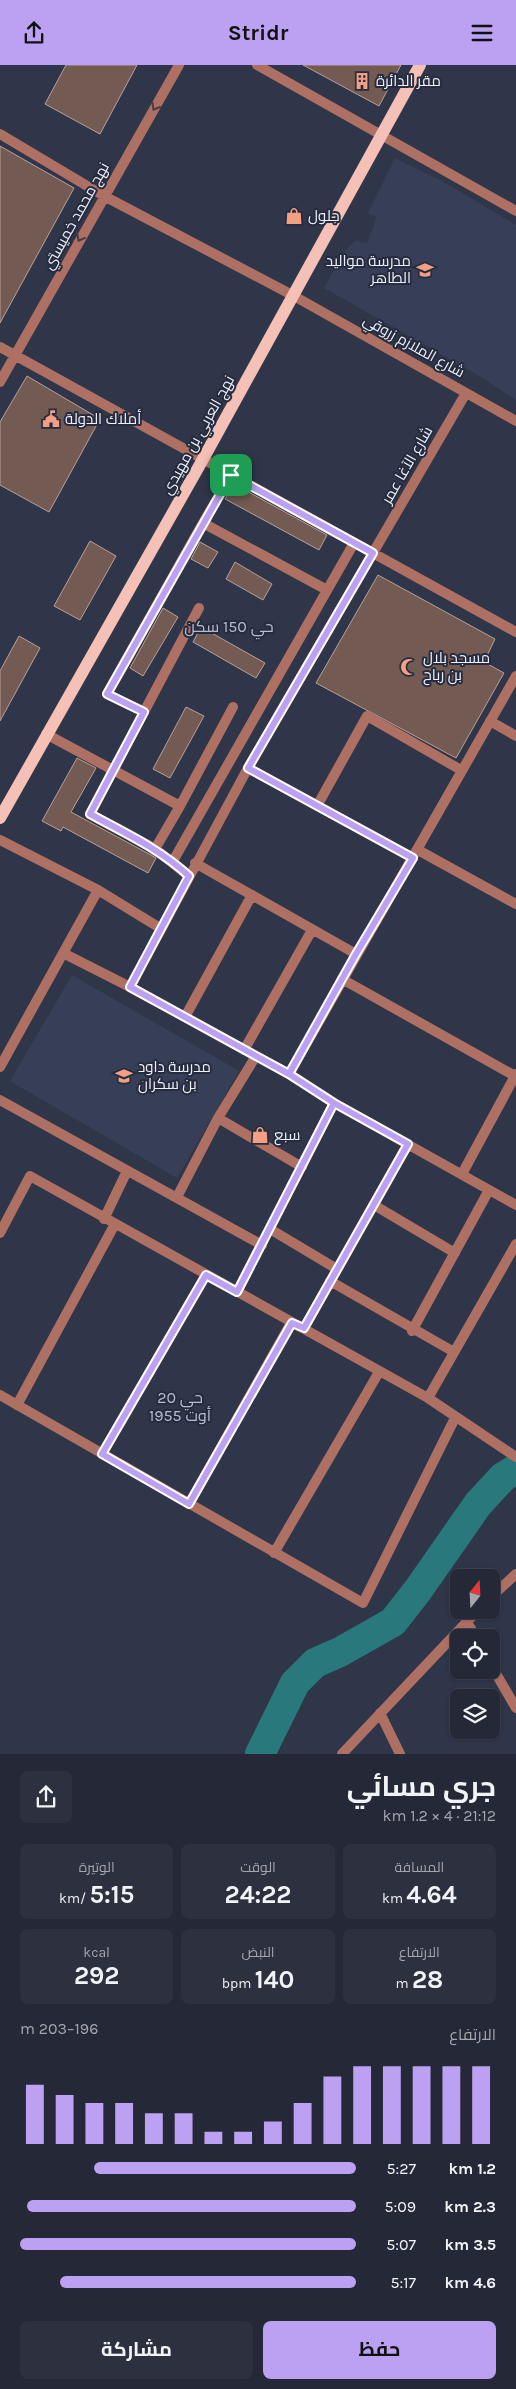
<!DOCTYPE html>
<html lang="ar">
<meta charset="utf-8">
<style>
body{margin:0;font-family:Karla,Cairo,sans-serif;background:#2c303f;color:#f1f3f6;direction:rtl;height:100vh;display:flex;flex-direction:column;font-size:19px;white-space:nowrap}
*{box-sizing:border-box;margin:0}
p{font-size:16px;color:#a3a6ad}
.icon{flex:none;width:28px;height:28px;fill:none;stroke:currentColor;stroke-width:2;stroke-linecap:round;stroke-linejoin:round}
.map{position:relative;height:1689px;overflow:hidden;direction:ltr}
.drawer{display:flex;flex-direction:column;background:#242837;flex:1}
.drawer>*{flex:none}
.needle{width:32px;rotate:18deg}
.buttons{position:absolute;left:450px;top:1504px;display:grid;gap:10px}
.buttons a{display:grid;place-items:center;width:50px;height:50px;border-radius:8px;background:#242837;box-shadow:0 1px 4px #0004,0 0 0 1px #414452;font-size:25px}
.pin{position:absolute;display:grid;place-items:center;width:42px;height:42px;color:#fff;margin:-21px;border-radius:10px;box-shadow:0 2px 8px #0006}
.round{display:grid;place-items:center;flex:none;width:52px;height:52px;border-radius:8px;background:#2c303f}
.head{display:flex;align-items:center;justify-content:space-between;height:85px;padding:0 20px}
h1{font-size:28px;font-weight:700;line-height:38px}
.metrics{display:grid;grid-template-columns:repeat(3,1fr);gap:8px;height:85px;padding:5px 20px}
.metrics div{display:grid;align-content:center;border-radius:8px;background:#2c303f;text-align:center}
.metrics b{font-size:25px;font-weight:700}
.metrics small{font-size:14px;font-weight:400}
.metrics p{font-size:14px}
.chart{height:140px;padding:10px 20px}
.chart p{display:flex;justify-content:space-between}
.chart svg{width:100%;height:90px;margin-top:5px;stroke:#bca0f2;stroke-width:6}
.action{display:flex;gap:10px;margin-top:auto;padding:10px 20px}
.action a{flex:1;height:58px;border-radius:8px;background:#bca0f2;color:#111;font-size:20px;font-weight:700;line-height:58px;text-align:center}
.action a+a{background:#2c303f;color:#f1f3f6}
ul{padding:0 20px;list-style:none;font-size:16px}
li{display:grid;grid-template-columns:80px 60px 1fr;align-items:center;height:38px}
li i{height:12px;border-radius:6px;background:#bca0f2}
header{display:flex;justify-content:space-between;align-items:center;height:65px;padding:0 20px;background:#bca0f2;color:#111;font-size:22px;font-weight:700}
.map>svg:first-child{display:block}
.built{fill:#373f58}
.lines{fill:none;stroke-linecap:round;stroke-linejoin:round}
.river{stroke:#29787b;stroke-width:30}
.building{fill:#735b53;stroke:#ba9f97}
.street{stroke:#af7064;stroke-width:10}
.primary{stroke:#f5c0b5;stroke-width:12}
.oneway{stroke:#483d48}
.route-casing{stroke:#fff;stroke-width:10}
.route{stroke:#bca0f2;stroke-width:6}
.labels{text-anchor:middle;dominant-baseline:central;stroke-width:4;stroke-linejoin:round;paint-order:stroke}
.poi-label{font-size:15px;fill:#edf1fd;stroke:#262c3e;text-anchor:start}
.street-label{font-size:15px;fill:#edf1fd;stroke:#262c3e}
.neighbourhood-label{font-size:16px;fill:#b5bdd5;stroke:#262c3e}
</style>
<header><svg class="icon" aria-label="menu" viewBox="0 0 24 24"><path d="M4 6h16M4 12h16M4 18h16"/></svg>Stridr<svg class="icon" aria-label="share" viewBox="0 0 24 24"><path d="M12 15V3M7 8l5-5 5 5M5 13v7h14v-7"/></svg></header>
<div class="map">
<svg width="516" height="1689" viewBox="0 0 516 1689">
<rect width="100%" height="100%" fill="#303649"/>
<path class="built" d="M395,93L442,116L516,160V335L476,309L324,223L343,188L355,176L367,178L377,152L368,148Z
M72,910L239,1006L177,1113L10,1016Z"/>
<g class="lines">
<path class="river" d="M260,1689L295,1618L315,1598L340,1587L393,1557L418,1525L478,1439L503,1412L516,1404"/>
</g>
<path class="building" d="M66,0H137L100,69L45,39Z
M303,0H401L379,41Z
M0,81L74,123L0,258Z
M27,311L100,354L49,447L0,420V357Z
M234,419L327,470L319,485L225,434Z
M90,476L116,491L80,555L54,541Z
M200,477L218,487L208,503L191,494Z
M235,497L272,519L263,535L226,514Z
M378,510L495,574L484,597L504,608L456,693L316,618Z
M163,543L178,552L143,611L130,603Z
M201,562L265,598L256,613L193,577Z
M19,571L40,583L0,656V606Z
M186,642L204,651L170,713L153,704Z
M77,693L96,703L71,747L151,790L156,793L148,808L63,762L61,766L42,756Z"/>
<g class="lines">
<path class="street" d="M257,0L516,146
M0,69L104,131L294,231L516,356
M0,282L516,567
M0,317L179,0
M466,328L249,701L130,922L289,1009L334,1038L516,1140
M231,410L203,458L327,525
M144,647L107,629L203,458
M490,656L516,671
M46,669L180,741L155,784L189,811
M248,703L413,793
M180,741L233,642
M317,741L367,651L461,705
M0,775L98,825L160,863
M155,784L90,749L199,543
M418,785L516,839
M173,796L354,478
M195,798L356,889
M63,888L130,922
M342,914L515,1011
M185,952L252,830
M244,985L312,865
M0,1002L98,825
M289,1009L516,611
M0,1035L262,1180
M218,1053L302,1102
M462,1109L516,1009
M177,1132L218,1053L256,991
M374,1140L455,1188
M104,1154L127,1106
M270,1164L337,1204
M0,1168L30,1111L428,1333L516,1392
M330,1216L454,1287
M237,1227L334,1038
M304,1263L408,1079
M412,1266L489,1125
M0,1330L363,1538L455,1353
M428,1333L516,1179
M17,1340L115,1159
M102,1389L206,1210
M189,1439L291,1258
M274,1488L379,1307
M491,1532L516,1509
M466,1556L476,1572
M491,1600L516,1643
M380,1648L400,1689
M342,1689L478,1545"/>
<path class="primary" d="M0,753L202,396L420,0"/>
</g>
<defs><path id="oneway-chevron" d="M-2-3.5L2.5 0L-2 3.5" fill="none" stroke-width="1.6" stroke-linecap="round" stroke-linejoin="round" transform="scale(1.25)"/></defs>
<g class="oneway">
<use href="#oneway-chevron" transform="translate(155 42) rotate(120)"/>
<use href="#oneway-chevron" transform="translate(80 173) rotate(119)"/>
</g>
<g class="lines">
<g class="route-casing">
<path id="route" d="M231,410L107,629L144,647L90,749C125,768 160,784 189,811L130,922L289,1009L334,1038L237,1227L206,1210L102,1389L189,1439L292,1258L304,1263L408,1079L334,1038L289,1009L356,889L413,793L248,703L373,488L231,410"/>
</g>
<use href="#route" class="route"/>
</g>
<defs>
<g id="building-bare" transform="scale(1.35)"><path d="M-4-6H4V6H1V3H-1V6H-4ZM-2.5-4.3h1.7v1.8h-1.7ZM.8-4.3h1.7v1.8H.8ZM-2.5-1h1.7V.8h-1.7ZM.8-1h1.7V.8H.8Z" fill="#f39f83" stroke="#262c3e" stroke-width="2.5" paint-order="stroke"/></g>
<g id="shop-bare" transform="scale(1.35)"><path d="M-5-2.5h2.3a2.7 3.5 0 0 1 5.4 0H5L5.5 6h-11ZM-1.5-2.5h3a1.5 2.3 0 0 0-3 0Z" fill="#f39f83" stroke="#262c3e" stroke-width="2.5" paint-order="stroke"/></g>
<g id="school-bare" transform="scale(1.35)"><path d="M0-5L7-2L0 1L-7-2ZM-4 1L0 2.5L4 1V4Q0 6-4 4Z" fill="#f39f83" stroke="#262c3e" stroke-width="2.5" paint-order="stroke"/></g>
<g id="civic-bare" transform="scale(1.35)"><path d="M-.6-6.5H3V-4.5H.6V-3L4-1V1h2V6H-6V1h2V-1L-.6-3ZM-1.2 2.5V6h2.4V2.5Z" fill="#f39f83" stroke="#262c3e" stroke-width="2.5" paint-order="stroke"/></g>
<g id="mosque-bare" transform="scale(1.35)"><path d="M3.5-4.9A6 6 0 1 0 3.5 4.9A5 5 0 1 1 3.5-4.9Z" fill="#f39f83" stroke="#262c3e" stroke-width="2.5" paint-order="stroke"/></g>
</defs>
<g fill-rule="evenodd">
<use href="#building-bare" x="362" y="16"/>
<use href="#shop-bare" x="294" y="151"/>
<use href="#school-bare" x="425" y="205"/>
<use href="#civic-bare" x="51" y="354"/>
<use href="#mosque-bare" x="409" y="602"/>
<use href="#school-bare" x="124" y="1011"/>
<use href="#shop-bare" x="260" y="1070"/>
</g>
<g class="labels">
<g class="poi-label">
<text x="376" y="16">مقر الدائرة</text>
<text x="308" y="151">جلول</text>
<text x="411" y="196" text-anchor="end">مدرسة مواليد<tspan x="411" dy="17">الطاهر</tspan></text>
<text x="65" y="354">أملاك الدولة</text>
<text x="423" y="593">مسجد بلال<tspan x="423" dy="17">بن رباح</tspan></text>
<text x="138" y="1002">مدرسة داود<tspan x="138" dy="17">بن سكران</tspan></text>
<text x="274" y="1070">سبع</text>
</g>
<g class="street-label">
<text transform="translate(76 151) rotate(-61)">نهج محمد خميستي</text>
<text transform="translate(414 281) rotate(29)">شارع الملازم زروقي</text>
<text transform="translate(198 370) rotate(-61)">نهج العربي بن مهيدي</text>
<text transform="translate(407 400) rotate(-60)">شارع الآغا عمر</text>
</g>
<g class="neighbourhood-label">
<text x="229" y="561">حي 150 سكن</text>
<text x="180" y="1332">حي 20<tspan x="180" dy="18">أوت 1955</tspan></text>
</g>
</g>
</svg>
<div class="buttons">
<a><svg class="needle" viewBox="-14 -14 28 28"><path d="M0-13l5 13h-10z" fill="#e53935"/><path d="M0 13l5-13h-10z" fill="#a3a6ad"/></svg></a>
<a><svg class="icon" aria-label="locate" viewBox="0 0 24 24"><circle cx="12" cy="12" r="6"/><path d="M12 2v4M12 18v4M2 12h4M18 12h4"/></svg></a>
<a><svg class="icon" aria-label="layers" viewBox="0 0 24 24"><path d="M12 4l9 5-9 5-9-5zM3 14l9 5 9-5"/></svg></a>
</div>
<div class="pin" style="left:231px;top:410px;background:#1e9e55"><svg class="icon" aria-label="arrive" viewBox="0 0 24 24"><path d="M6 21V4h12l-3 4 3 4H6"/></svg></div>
</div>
<section class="drawer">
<div class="head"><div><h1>جري مسائي</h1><p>21:12 · 4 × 1.2 km</p></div><a class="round"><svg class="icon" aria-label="share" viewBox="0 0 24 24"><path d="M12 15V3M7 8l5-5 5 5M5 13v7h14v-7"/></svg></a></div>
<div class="metrics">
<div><p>المسافة</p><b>4.64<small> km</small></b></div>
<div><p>الوقت</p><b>24:22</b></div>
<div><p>الوتيرة</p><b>5:15<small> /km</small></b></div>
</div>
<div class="metrics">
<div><p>الارتفاع</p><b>28<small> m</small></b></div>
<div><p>النبض</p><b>140<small> bpm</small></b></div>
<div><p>kcal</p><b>292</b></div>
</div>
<div class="chart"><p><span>الارتفاع</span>196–203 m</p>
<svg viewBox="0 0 160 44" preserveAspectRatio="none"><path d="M5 44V15M15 44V20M25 44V24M35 44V24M45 44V29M55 44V29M65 44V38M75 44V38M85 44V33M95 44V24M105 44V11M115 44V6M125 44V6M135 44V6M145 44V6M155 44V6"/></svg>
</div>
<ul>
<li><b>1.2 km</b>5:27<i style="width:78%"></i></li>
<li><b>2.3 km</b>5:09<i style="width:98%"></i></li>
<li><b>3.5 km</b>5:07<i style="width:100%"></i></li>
<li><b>4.6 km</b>5:17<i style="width:88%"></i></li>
</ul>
<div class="action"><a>حفظ</a><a>مشاركة</a></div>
</section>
